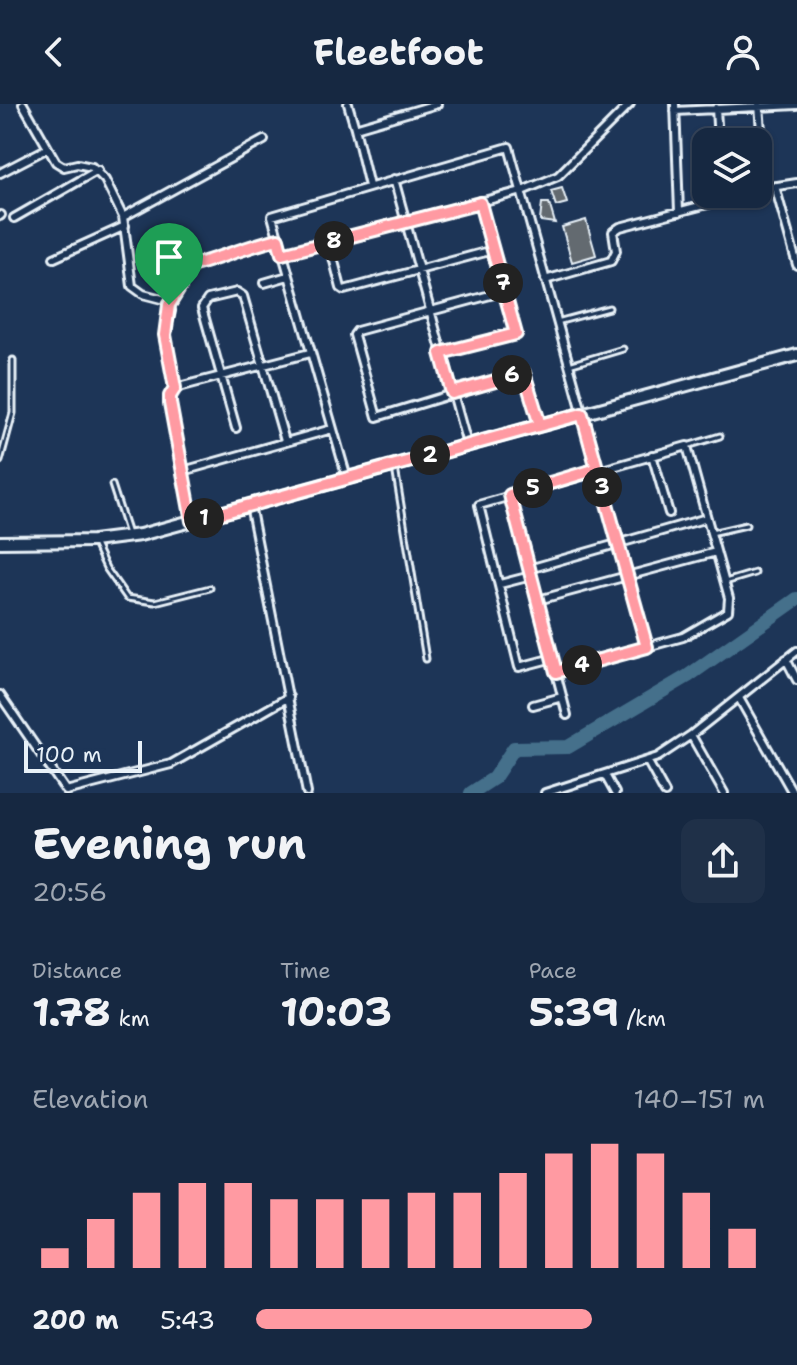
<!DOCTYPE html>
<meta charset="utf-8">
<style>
body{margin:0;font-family:"Shantell Sans",sans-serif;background:#1f3048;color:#f1f3f6;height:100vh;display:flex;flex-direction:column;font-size:30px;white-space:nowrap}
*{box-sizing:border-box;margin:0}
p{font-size:26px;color:#9ea6b1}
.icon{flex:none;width:44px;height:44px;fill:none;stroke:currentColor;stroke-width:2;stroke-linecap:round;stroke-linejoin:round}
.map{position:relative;height:689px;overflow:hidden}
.side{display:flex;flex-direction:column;background:#162841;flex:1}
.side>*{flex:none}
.tools{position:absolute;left:692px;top:24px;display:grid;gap:16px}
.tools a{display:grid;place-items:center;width:80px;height:80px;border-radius:16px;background:#162841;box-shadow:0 2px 6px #0004,0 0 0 2px #35445a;font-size:40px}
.scale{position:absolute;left:24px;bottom:20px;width:118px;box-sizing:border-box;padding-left:8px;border:4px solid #e8f1f8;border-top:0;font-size:22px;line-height:28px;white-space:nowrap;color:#e8f1f8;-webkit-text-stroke:6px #1d3557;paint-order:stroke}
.pin{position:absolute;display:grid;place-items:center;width:68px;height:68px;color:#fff;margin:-82px -34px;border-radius:50% 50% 50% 0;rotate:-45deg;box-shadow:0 0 8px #0007}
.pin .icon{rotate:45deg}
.km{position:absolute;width:40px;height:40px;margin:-20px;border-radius:50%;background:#222;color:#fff;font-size:22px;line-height:40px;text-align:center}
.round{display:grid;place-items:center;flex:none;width:84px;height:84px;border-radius:16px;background:#1f3048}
.headline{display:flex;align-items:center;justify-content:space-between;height:136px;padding:0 32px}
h1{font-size:44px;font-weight:700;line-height:60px}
.stats{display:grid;grid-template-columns:repeat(3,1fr);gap:12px;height:136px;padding:8px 32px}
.stats div{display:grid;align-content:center}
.stats b{font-size:40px;font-weight:700}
.stats small{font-size:22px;font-weight:400}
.stats p{font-size:22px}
.chart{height:224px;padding:16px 32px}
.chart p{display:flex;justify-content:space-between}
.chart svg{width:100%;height:144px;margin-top:8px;stroke:#ff9aa2;stroke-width:6}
ul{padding:0 32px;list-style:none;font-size:26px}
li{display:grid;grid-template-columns:128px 96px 1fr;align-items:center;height:60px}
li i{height:20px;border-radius:10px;background:#ff9aa2}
header{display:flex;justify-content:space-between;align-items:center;height:104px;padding:0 32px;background:#162841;font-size:36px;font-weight:700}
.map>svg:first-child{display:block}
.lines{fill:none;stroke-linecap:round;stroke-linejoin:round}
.river{stroke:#45708b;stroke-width:14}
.building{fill:#646b70;stroke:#e8f1f8;stroke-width:2}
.lane-casing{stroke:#e8f1f8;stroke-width:9}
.street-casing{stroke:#e8f1f8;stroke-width:12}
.primary-casing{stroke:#e8f1f8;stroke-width:16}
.lane{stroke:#1d3557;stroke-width:3}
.street{stroke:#1d3557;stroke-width:6}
.primary{stroke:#1d3557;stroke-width:10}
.route-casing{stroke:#fff;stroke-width:16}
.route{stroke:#ff9aa2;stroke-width:10}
</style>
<header><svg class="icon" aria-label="back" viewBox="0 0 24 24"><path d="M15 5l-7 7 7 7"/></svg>Fleetfoot<svg class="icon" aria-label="person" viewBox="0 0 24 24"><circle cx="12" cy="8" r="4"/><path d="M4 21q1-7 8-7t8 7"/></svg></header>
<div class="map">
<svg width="797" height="689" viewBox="0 0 797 689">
<rect width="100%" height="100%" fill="#1d3557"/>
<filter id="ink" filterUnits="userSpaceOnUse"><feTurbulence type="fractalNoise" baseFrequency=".0125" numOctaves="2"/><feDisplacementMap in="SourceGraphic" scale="16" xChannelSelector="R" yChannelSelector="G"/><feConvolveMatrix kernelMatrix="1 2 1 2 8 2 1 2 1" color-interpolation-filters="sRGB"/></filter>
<g filter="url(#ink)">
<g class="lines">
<path class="river" d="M471,689L494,674L514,644L568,643L688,572L797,495"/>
</g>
<path class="building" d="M562,84L567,99L556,102L551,87Z
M542,99H549L555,119L540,117Z
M586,116L596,151L572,158L562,123Z"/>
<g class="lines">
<g class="lane-casing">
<path id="lane" d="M557,218L609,204
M569,261L623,245
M687,342L720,332
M0,357L13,309V256
M395,364L426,555
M112,381L128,430
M711,429L746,421
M95,440L106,464L127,494L155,498L210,484
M725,478L755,469"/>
</g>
<g class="street-casing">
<path id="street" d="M23,0L56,58L64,63L77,60L92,63L105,76L123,113L132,182L143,190L166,196L171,207L165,231L175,284
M348,0L355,24
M675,0L679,108
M759,0L765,83
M716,4L718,38
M675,7L797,1
M0,69L48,44
M394,75L467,340
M369,82L355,24L437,0
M775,82L797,161
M758,85L797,79
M0,112L1,111
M123,113L264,36
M14,114L98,66
M329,138L341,184L344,186L493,146
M282,150L522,87L558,72L630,0
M54,154L125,122
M183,164L278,135
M545,176L611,157L616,147L613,128L620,123L746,90
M264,179L288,172
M505,187L357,227L354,231L377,313L521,269L526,272L540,321
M169,201C182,183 190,160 177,141
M441,249L516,230L480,99
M175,284L310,249
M175,284L170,292V299L192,417
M236,324L202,204L208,195L237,188L243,192L285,337
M652,351L669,409
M183,367L332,325
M347,374L272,112L509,43L647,543
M510,391L567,611
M250,401L307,689
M529,465L707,414
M500,480L531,472
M538,496L716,448
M553,554L519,563L479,401L687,342L729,494L728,507L683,533L556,568
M786,555L797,576
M0,591L66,687L171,660L289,593
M739,594L793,689
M533,601L562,593
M691,631L724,689
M648,658L665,689
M605,671L615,689
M545,689L658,653L691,631L797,547"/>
</g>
<g class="primary-casing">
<path id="primary" d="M0,438L93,437L140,431L797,251"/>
</g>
<use href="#lane" class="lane"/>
<use href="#street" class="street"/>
<use href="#primary" class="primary"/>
</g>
</g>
<g class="lines" filter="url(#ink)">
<g class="route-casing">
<path id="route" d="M169,201L165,231L175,284L170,292V299L192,417L582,310L647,543L556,568L510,391L597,365L582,310L540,321L524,269L452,289L441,249L516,230L480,99L282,150L278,135C245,143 216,156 183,164L180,183L169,201"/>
</g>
<use href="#route" class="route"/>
</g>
</svg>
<div class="tools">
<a><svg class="icon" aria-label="layers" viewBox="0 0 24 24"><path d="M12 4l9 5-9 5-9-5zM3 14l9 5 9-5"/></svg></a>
</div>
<div class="scale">100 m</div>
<div class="pin" style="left:169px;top:201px;background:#1e9e55"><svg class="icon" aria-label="arrive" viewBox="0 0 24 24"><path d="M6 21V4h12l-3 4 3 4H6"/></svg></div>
<b class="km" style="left:204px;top:414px">1</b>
<b class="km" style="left:430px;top:351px">2</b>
<b class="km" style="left:602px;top:383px">3</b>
<b class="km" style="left:582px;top:561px">4</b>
<b class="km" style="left:533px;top:384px">5</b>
<b class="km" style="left:512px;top:271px">6</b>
<b class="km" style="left:503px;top:179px">7</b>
<b class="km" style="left:334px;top:137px">8</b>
</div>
<section class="side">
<div class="headline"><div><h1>Evening run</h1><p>20:56</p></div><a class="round"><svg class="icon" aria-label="share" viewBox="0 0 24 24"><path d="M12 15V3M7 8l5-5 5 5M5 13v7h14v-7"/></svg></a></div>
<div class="stats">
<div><p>Distance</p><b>1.78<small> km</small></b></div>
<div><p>Time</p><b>10:03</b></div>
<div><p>Pace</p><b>5:39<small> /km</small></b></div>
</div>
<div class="chart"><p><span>Elevation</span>140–151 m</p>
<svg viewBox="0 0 160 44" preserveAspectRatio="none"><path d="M5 44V38M15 44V29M25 44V21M35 44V18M45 44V18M55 44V23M65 44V23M75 44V23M85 44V21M95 44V21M105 44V15M115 44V9M125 44V6M135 44V9M145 44V21M155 44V32"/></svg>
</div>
<ul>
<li><b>200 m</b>5:43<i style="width:66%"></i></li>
</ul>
</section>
